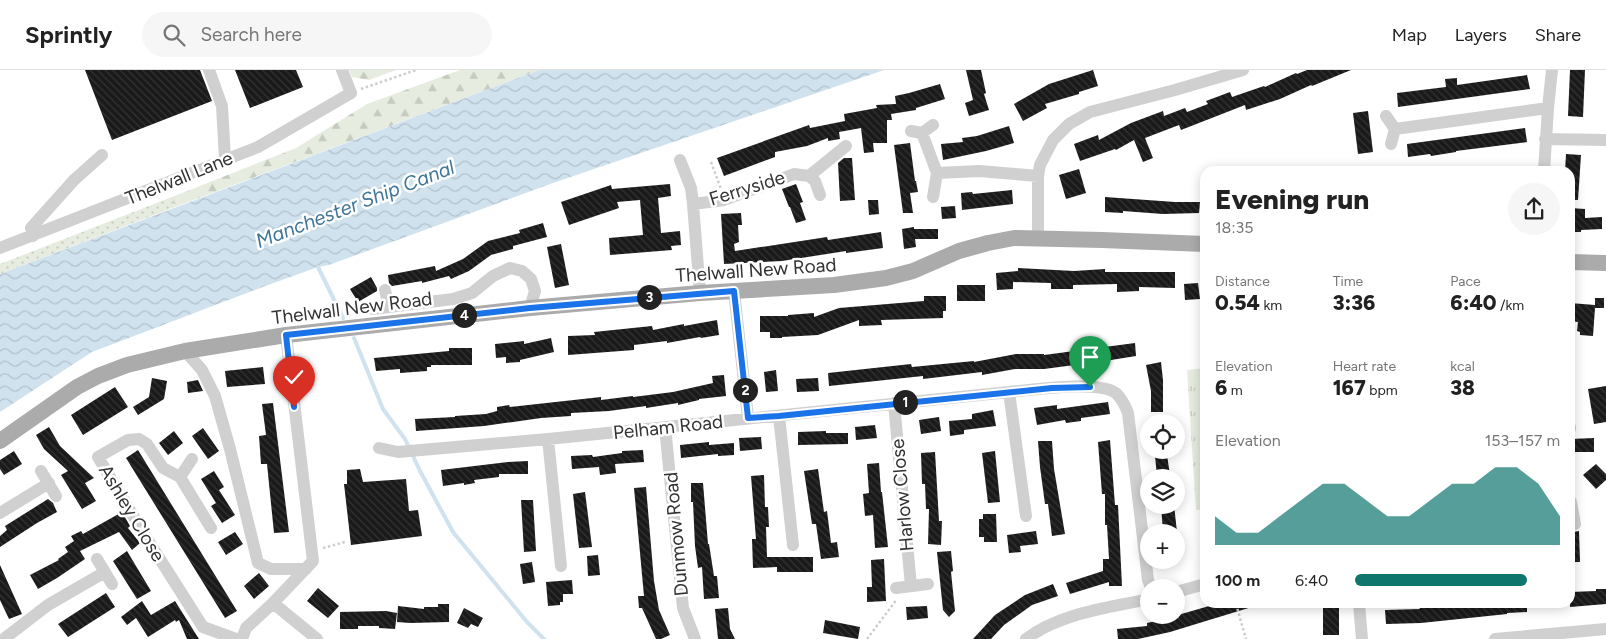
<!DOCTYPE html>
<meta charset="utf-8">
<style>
body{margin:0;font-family:Figtree,sans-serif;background:#f6f6f6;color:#222;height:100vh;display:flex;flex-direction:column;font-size:19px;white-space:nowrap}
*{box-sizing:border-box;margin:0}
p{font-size:16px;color:#767676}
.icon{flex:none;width:28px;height:28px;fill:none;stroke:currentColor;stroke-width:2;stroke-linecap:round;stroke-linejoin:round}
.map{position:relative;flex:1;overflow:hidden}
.sheet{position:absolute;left:1200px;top:96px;width:375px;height:442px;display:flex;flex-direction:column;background:#fff;border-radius:15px;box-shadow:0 2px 12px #0003}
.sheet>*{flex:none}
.controls{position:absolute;left:1140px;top:344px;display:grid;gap:10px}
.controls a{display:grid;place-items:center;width:45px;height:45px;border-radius:50%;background:#fff;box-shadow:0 2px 12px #0003;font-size:25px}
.pin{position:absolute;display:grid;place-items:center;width:42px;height:42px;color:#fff;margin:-51px -21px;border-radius:50% 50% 50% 0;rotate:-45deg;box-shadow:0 0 5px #0007}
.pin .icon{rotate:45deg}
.km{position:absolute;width:25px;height:25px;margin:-12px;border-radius:50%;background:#222;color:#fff;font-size:14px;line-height:25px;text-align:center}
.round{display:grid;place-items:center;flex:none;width:52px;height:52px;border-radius:26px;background:#f6f6f6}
.headline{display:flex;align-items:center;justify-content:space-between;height:85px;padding:0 15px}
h1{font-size:28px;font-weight:800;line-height:38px}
.figures{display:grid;grid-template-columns:repeat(3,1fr);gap:8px;height:85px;padding:5px 15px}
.figures div{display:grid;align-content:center}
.figures b{font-size:21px;font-weight:800}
.figures small{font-size:14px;font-weight:400}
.figures p{font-size:14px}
.chart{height:140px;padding:10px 15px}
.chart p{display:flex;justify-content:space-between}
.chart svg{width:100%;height:90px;margin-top:5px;fill:#0f766e;opacity:.7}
ul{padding:0 15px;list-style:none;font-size:16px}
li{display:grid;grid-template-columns:80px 60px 1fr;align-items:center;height:38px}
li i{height:12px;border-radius:6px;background:#0f766e}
header{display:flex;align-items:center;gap:30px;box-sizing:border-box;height:70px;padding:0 25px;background:#fff;border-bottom:1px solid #e0e0e0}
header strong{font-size:24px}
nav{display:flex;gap:28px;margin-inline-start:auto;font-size:18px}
.search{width:350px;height:45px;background:#f6f6f6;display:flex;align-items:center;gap:12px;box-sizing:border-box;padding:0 18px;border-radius:28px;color:#767676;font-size:19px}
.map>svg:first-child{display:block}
.grass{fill:url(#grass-dots)}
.forest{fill:url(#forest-firs)}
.park{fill:url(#park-tufts)}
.water{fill:url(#water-waves)}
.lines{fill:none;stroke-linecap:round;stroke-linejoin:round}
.stream{stroke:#cfe2ee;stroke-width:4}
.building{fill:url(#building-back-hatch)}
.path{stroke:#cdcdcd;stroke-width:2.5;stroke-dasharray:2.5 2.5;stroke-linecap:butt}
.minor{stroke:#d0d0d0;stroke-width:12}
.major{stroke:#ababab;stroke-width:16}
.route-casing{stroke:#fff;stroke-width:10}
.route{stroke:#1a73e8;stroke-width:6}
.labels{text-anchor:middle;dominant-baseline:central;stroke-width:5;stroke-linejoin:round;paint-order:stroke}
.street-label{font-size:19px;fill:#333;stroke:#fff}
.water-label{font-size:20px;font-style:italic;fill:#3f7597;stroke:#fff}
</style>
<header>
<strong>Sprintly</strong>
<div class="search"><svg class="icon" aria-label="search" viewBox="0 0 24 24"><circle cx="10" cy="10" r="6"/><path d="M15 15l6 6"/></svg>Search here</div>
<nav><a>Map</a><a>Layers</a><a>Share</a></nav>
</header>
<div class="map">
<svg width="1606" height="569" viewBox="0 0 1606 569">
<defs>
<pattern id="grass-dots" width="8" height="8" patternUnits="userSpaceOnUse" patternTransform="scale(1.25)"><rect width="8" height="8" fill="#e6ecdf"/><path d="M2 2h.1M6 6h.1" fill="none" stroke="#c6cbc0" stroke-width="1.8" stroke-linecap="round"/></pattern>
<pattern id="forest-firs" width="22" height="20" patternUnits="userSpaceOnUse" patternTransform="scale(1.25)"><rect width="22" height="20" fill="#e6ecdf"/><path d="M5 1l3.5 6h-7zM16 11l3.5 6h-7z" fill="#c6cbc0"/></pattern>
<pattern id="park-tufts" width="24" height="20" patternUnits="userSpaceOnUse" patternTransform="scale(1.25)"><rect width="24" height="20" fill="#e6ecdf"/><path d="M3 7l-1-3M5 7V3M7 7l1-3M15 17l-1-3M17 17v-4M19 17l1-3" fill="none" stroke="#c6cbc0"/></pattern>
<pattern id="water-waves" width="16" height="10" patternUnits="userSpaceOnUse" patternTransform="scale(1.25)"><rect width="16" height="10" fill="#cfe2ee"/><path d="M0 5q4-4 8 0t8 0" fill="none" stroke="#b2c2cd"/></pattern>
<pattern id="building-back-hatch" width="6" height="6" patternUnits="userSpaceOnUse" patternTransform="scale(1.25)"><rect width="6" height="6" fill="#1a1a1a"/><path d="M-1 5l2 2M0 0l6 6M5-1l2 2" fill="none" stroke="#333"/></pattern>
</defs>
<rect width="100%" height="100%" fill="#fff"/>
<path class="grass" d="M172,127L175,137L0,204V194Z"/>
<path class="forest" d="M349,0H396L369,10L352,7Z
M460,0H539L175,137L172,127L296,78L367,34Z"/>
<path class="park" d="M1205,298V439L1196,440L1187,300Z"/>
<path class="water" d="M539,0H884L550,114L329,195L318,197L268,215L92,282L0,342V204Z"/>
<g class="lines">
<path class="stream" d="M318,197L343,248
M354,268L383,339L405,369L420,401L453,462L527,552L544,569"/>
</g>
<path class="building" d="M85,0H200L212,31L112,70Z
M235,0H296L303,17L250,38Z
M966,0H981L986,23L984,24L989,40L969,46L965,33L973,30Z
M1093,0L1098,16L1079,22V24L1045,34L1047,38L1023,51L1014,34L1049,14Z
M1307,0H1351L1312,16L1311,15L1280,29L1246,40L1245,35L1181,60L1179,55L1145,68L1153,88L1143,92L1134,70L1116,80L1115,79L1080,91L1074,74L1098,65L1099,70L1131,53L1163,41L1164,46L1185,38L1187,42L1208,34L1206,31L1230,22L1232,27L1264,16L1265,17L1296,3L1297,4Z
M1570,0H1585L1583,47L1568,46Z
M1527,5L1530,19L1398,37L1397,23L1446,17L1445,9L1457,8V15Z
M940,14L945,29L916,38V40L891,44L892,50H887V73H873L874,82L864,83L861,58L839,62L840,69L828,71V68L807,76L775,82V87L724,106L717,88L809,55L810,58L845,51L844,44L877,38L876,35L896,34L895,26L909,23Z
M1368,41L1373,82L1358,84L1353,43Z
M1009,56L1014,73L986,81L943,90L941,74L963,72L962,68L977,66Z
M1525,58L1527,72L1456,81V82L1431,86L1430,84L1408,87L1407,74Z
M910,73L915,111H916L918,122L910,123L913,143H903L894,75Z
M1566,84L1581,85L1578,130H1570V101H1565Z
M844,88H852L855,130L840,131L838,93Z
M1079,99L1086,123L1066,129L1059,105Z
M670,114L671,126L658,128L661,163L680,161L681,175L671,176L672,180L610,185L609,168L643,165L640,130L617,132L619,138L569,155L561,132L611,115L612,119Z
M796,114L803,132L800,133L806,150L796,153L790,137H789L782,119Z
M1012,120L1013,134L962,140L961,123L972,122L973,124Z
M1105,127L1175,132H1200L1199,143L1163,144L1123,141V143L1105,142Z
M868,130H878L879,144L869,145Z
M955,136L956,148L942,149L941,137Z
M1570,138L1585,139V148L1602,147V159L1581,160V162H1570Z
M741,143L742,155H738L739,172L734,174L735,181L827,167L828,170L881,162L883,178L846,183V181L782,191L724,194L721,144Z
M543,153L547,167L513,176V179L491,185L469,201L451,209L449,206L422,213V211L392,216L389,213L388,205L435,196L436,201L463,189L488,171L520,163L519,160Z
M914,157V159H938V169H915L916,177L904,179L902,159Z
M561,174L569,215L555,218L547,177Z
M1018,198L1074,201L1105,199V202H1175V218L1139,217V221L1117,222V214L1073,215V219H1051V213L1013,212V219L997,220L996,203L1018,201Z
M371,207L377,218V221L358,232L350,219Z
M1198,213L1200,229L1185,230L1184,214Z
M957,215H985V231H957Z
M924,226H946V241H943V248L881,250L882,255L859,256V250L818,265L782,267V268H770V262H760V246H788V245L814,243V247L839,238L924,231Z
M1595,228H1604V238H1595L1593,266L1580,265V262L1577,261L1578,252L1570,251V233L1595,235Z
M717,250L719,265L701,268L700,267L667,273V271L634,275V280L568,285V266L595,265L594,262L652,256L653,260L684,254V256Z
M551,268L554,282L520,290V292L506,293V287L496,288L495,274L524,271V274Z
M1135,273L1136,286L1105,291L1044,299H1015L982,305V302L923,309V306L829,316L828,303L911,294L912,297L974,291V292L1016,284H1044V285Z
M449,278H472V295H431V297H427V301L400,303V299L376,301L374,288L449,281Z
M1161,292L1163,310V342H1151V321L1146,295Z
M263,297L265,314L227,317L225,301Z
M776,300L778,321L766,322L764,302Z
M724,305L726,326L699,329V330L678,335V333L646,338V336L609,341L571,343V346L541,348L484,356L416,361L415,349L455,347V346L486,344L497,341V337L509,335L510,337L601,327V330L633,326V327L673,322L713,313L712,306Z
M152,308L167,311L164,329L138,345L133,337L149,327Z
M818,308L819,321L797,322L796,309Z
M198,310L203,321L188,323L187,312Z
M1606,316V352L1594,354L1588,319Z
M115,317L128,337L83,365L71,345Z
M1108,332L1110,344L1081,348V351L1066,353L1065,350L1037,355L1034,338L1057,335V339Z
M273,333L289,462L274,463L267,394H261L259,366L266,365L262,334Z
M993,340L996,356L964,360V364L950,366L949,351L972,349V344Z
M939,347L941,361L921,364L919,350Z
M875,355L877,368L856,370L855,357Z
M49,357L60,376L94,408L85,413L96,431L82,439L61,405L68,401L44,379L36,365Z
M203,358L219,381L208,389L192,366Z
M174,361L183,373L168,385L159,373Z
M826,361V363H848V374L798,375V362Z
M761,367L762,379L740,381L739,368Z
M1594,368V382H1570V369Z
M1110,370L1115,435H1118L1122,516H1109V512L1070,524L1066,513L1103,501V489H1109L1107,455H1105V424H1102L1098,372Z
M1038,371H1052L1054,399L1065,464L1052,466L1048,434H1045L1040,397Z
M709,372V375L734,373V385L718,386V384L681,388L680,375Z
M138,380L237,541L225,548L126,388Z
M643,380L644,392L615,394L616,403L600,405L599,397L572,399L571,386L592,385L593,387L622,383V381Z
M14,381L22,394L4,405L0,399V390Z
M995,381L1000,432L988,433L982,383Z
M935,382L939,451H942L941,475L928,474L929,439H926L925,414H922L921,383Z
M1167,385L1170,405L1157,406L1155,386Z
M528,391V404H499V407L474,410L475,413L464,415V413L443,416L441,400L508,392Z
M879,393L881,422H882L888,477L875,478L873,445L865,446L863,424L869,423L867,394Z
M1596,394L1606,404V410L1596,419L1583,405Z
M360,399L363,412L406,409L409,441L418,440L422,466L351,475L344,414H347V400Z
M818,399L824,442L827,441L831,473L837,472L839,487L821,489L816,454H812L804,401Z
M214,401L224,417L219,420L235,445L222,453L211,436L216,433L201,409Z
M764,405L765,437H768L769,457H766L767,487H813V502H777V497L753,498L752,469H756L751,406Z
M691,413H703L708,474H709L714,506H717L719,528L704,529L702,497L698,498L695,476L693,432H691Z
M646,417L654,511L659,540L670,565L661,569H656L642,538H639L638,526H644L634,418Z
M585,422L592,477L579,478L573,424Z
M48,429L53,433L57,442L37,453L0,477V466L7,460L5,456Z
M521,430H533L536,481L524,482Z
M1161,435H1174L1177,462H1163Z
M122,442L130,456L128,458L140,473L132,480L119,462L80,481L85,489L57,508L38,519L30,505L59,490L58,489L68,482L65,477L74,471L71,466L81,461L83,464Z
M983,444H996L997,472H984V467H979V449H983Z
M1570,460L1573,462L1579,461L1580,492H1570Z
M1036,461L1038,474L1020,476L1021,482L1009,483L1007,465Z
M235,462L243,474L226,485L218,472Z
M127,481L151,521L137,529L113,491Z
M951,481L953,501L951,502L955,541L949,547L943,540L937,482Z
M598,485L600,505L588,506L587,486Z
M884,489L886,531L867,532V517H872L871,490Z
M532,492L535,512L523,514L520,494Z
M0,495L22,544L9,549L0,530Z
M259,503L269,516L254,529L244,516Z
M572,510L573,524H563V532H560V535L548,536L546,512Z
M1053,514L1058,526L1032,535L1004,555L991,569H973L995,545L1025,525Z
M318,518L339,536L328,548L307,531Z
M1596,519H1606V534L1570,537V522L1596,521Z
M106,523L115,537L68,567L58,554Z
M142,531L151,545L175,531L199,569H187L179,550L176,552L175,550L148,567L136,548L127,555L121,547Z
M438,534H449V552L410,553L397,552L398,536L424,539V537H438Z
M1216,534H1255V536L1170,562L1138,569H1118L1117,559L1147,556V553L1178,546V545Z
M1457,534H1527V542L1507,543V544L1421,553L1386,554L1385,540L1420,539L1419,537Z
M1323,535H1339V565H1323Z
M927,536L928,548L907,550L906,537Z
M464,538L483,548L478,557L471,554L468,558L457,553Z
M728,538L730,559L735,569H718L715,539Z
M386,541L397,543L395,559L379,558V556H358V559H340V542Z
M825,550L860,557L858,569L823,563Z"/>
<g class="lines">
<path class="path" d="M361,19L416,0
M711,92L721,119
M323,478L345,472
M1236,534L1246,569
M867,569L897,529"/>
<path class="minor" d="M209,0L222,36L225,89
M1386,46L1395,59L1391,74
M1395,59L1548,38
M911,61L922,63L937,103L979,101L1038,106
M922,63L933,55
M1545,69L1606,70
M680,90L691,118L693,134
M1544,101L1548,38L1552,0
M809,106L846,76
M933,127L937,103
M33,166L31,158L74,110L102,85
M1038,168V106L1040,95L1053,70L1069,54L1090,42L1175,20L1243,0
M0,178L258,77L351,23L342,0
M385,220L389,237
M734,221L748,348
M700,223L693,134L724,130L794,104L809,106L815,111L820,125
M373,239L453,229L472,223L493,206L510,198L522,201L531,209L535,221L530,238
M185,281L202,300L215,326L230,379L258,493L271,499H306
M1009,322L1026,446
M894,333L911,516
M779,346L793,475
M665,357L683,538L695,569
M1570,357V359
M548,369L561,496
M379,378L398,382L548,369L1009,322C1032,320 1098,310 1116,323C1122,329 1125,335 1128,343L1148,510L1151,518
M192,389L180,407L211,458
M41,401L56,426
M180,407L163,398L147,374L139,369L128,370L98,387L144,464L203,557L236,569
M1571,432L1575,454
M0,443L49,413
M97,489L112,514
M896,518L928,514
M1176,522L1205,514
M273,533L317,569
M1359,534L1362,569
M5,568L48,535L105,502
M242,569L246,558L273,533L313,491L286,265
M1026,569C1060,543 1108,538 1149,529
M1495,569L1606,559"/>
<path class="major" d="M1570,192L1606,193
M0,371L77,317L98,306L127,295L185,281L286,265L530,238L700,223L834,215L886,208L913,201L959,181L988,173L1014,168L1102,170L1205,174"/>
</g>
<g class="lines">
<g class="route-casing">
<path id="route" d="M294,337L286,265L530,238L734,221L748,348L779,346L1052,318L1090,317"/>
</g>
<use href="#route" class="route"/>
</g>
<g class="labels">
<g class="street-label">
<text transform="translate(179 108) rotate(-22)">Thelwall Lane</text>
<text transform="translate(747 118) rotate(-17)">Ferryside</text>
<text transform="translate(756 200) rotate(-4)">Thelwall New Road</text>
<text transform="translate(352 238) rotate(-7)">Thelwall New Road</text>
<text transform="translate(668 357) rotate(-6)">Pelham Road</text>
<text transform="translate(902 425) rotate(-95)">Harlow Close</text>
<text transform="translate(132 443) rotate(59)">Ashley Close</text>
<text transform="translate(676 464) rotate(-95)">Dunmow Road</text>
</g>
<g class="water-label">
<text transform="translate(355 134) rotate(-21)">Manchester Ship Canal</text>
</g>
</g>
</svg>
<div class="controls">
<a><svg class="icon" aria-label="locate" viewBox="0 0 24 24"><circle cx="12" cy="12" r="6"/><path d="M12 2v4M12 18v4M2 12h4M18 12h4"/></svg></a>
<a><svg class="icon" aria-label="layers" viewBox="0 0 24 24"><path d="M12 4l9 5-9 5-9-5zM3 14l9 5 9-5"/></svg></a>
<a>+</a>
<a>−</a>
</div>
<div class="pin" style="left:1090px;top:317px;background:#1e9e55"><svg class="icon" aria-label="arrive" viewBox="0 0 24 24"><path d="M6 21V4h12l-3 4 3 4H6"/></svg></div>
<div class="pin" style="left:294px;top:337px;background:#d93025"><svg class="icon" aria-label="check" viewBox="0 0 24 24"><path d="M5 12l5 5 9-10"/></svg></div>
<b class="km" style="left:905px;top:332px">1</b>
<b class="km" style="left:745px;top:320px">2</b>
<b class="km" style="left:649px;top:227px">3</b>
<b class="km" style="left:464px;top:245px">4</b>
<section class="sheet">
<div class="headline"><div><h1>Evening run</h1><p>18:35</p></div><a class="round"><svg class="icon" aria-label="share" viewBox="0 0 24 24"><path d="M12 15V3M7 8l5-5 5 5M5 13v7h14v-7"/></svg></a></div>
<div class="figures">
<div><p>Distance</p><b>0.54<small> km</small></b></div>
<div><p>Time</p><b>3:36</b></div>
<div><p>Pace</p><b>6:40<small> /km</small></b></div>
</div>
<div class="figures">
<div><p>Elevation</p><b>6<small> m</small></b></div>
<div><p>Heart rate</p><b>167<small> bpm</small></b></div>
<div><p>kcal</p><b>38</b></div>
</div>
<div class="chart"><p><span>Elevation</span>153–157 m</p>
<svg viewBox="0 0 160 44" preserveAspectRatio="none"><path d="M0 44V30L10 38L20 38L30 30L40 22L50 14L60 14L70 22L80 30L90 30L100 22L110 14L120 14L130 6L140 6L150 14L160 30V44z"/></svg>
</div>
<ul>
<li><b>100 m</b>6:40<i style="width:84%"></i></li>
</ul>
</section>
</div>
